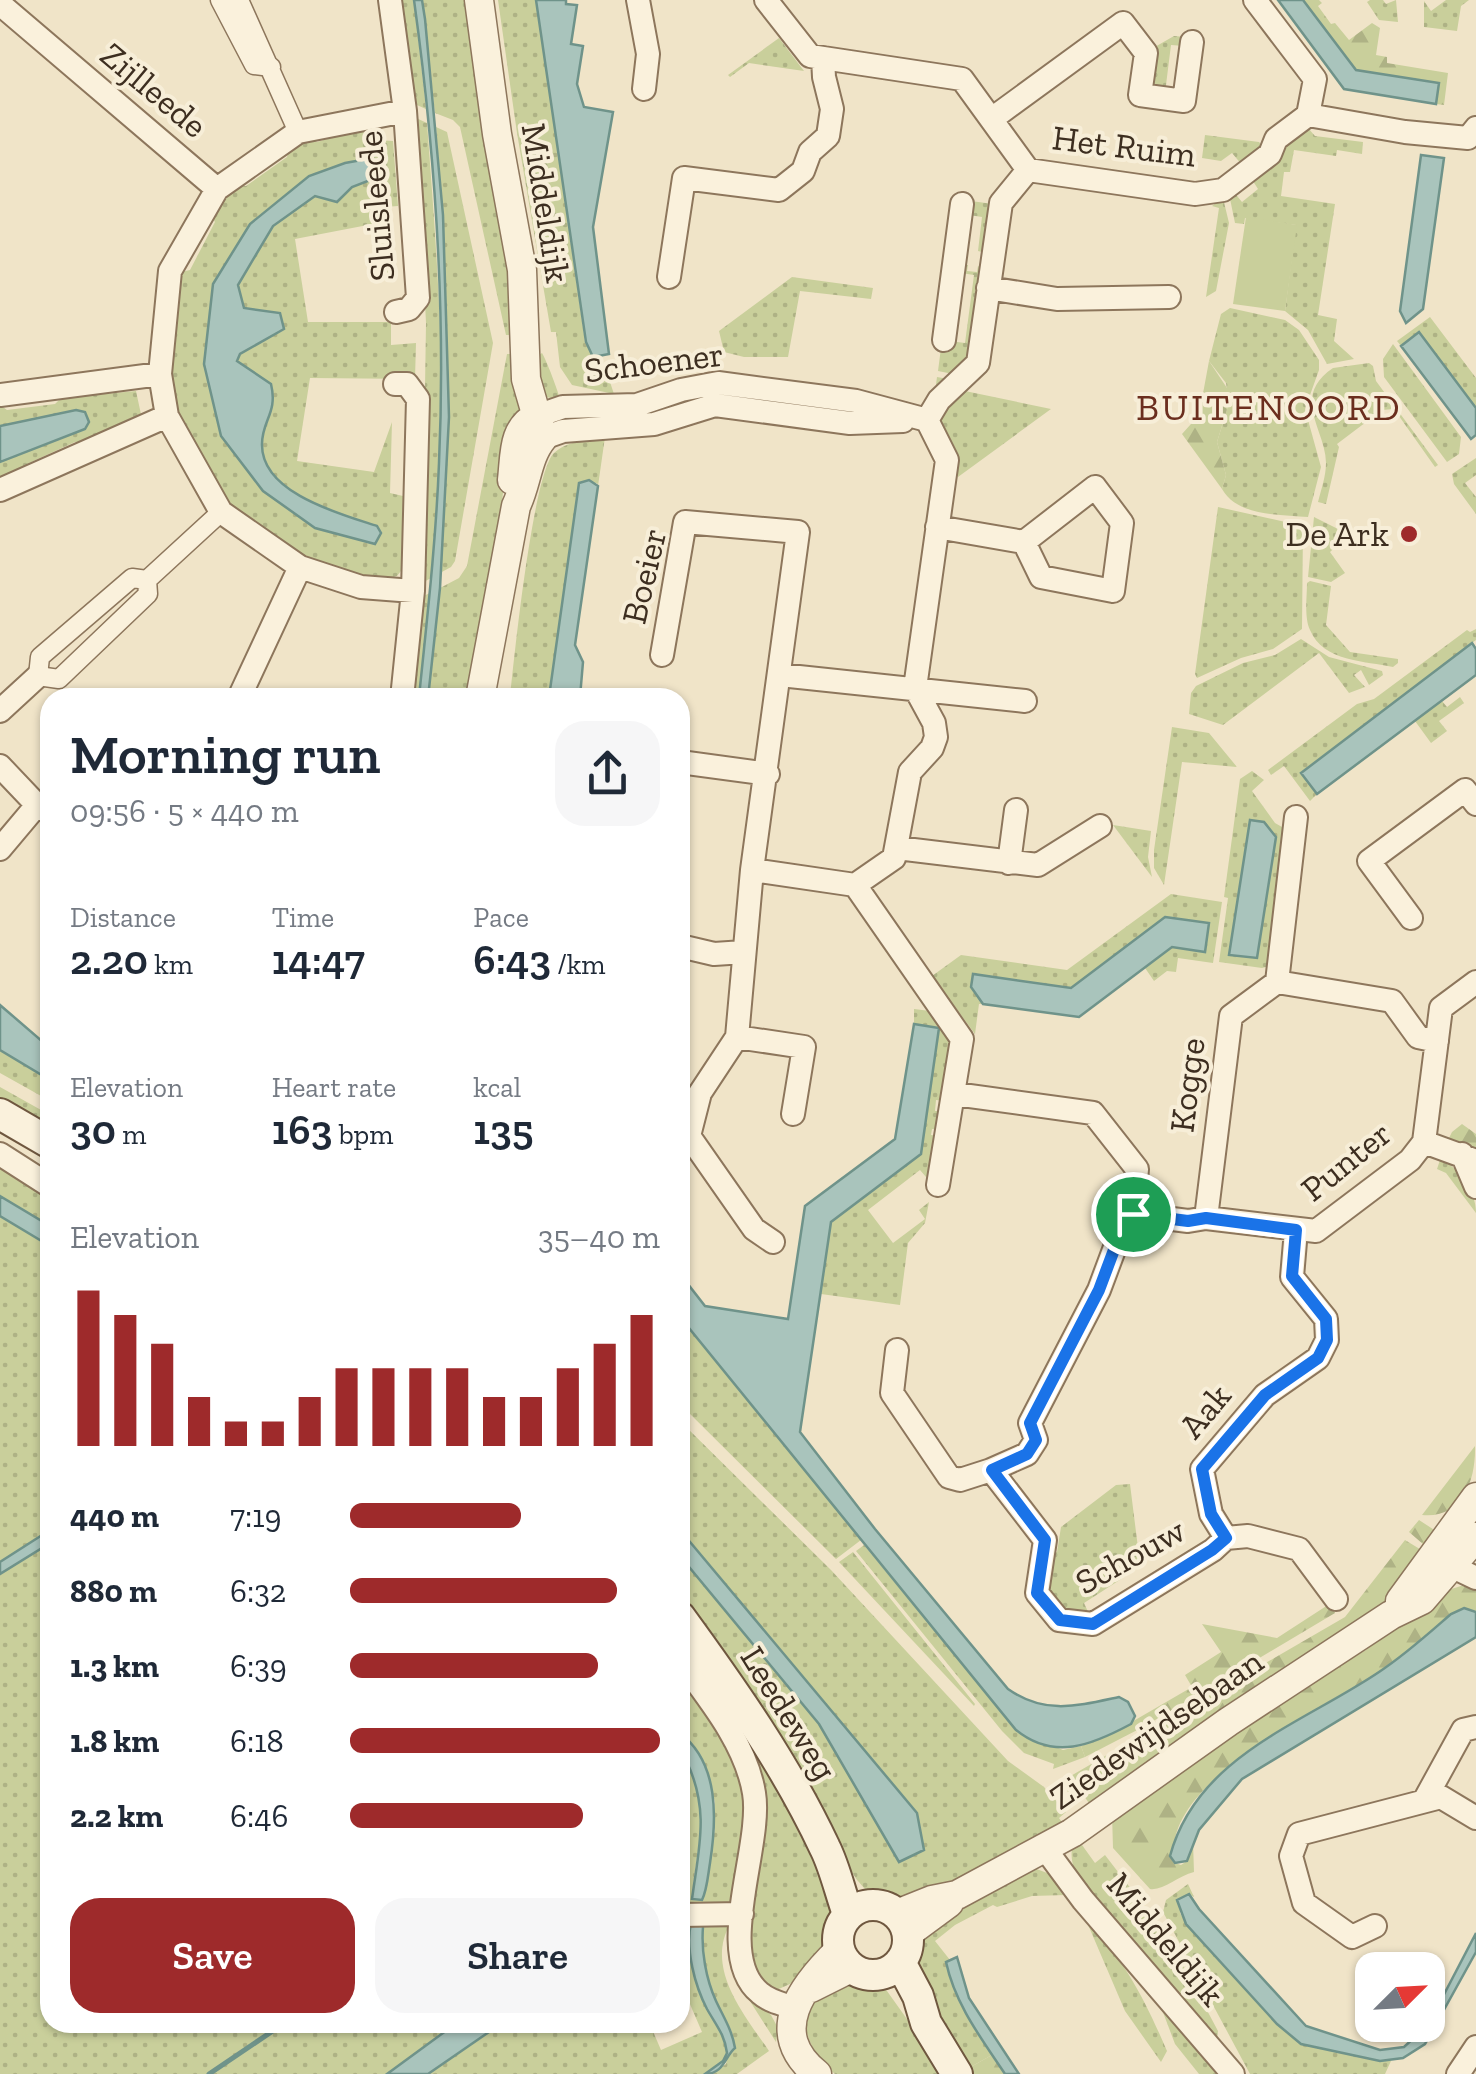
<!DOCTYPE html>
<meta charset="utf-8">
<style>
body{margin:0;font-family:"Zilla Slab",serif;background:#f6f6f7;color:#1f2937;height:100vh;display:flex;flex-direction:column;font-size:38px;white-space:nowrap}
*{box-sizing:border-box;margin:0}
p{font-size:32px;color:#747a83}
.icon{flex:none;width:55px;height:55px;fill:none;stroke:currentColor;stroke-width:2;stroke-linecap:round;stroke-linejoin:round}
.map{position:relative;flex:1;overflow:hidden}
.details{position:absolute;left:40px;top:688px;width:650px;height:1345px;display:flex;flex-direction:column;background:#fff;border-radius:30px;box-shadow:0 2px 8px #0004}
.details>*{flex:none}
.needle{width:65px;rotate:66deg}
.buttons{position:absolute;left:1355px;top:1952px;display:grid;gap:20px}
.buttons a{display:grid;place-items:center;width:90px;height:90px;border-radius:20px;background:#fff;box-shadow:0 2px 8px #0004;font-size:50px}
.pin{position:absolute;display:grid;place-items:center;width:85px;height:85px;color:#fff;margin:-42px;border:5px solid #fff;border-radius:50%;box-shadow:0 2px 10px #0007}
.round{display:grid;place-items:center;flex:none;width:105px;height:105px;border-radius:30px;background:#f6f6f7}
.head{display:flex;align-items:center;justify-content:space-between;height:170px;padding:0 30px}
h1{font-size:55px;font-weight:600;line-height:75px}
.stats{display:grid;grid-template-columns:repeat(3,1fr);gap:15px;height:170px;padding:10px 30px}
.stats div{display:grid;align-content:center}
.stats b{font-size:42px;font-weight:600}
.stats small{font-size:28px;font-weight:400}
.stats p{font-size:28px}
.chart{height:280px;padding:20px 30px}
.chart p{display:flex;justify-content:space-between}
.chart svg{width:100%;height:180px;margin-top:10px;stroke:#9e2a2b;stroke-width:6}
.primary-button{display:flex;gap:20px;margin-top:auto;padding:20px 30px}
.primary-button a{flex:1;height:115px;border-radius:30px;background:#9e2a2b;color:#fff;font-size:40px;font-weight:600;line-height:115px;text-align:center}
.primary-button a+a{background:#f6f6f7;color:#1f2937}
ul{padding:0 30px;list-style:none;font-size:32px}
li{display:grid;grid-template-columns:160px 120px 1fr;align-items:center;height:75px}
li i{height:25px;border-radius:12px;background:#9e2a2b}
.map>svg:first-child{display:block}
.green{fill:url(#green-dots);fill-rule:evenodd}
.forest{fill:url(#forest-firs)}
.pitch{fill:#c9cf9b}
.water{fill:#a9c4bc;stroke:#6f938a;stroke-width:2.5}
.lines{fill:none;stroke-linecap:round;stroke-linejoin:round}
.stream{stroke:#6f938a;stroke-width:5}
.pedestrian-casing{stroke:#8d765c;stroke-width:21}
.minor-casing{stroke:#8d765c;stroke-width:26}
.tertiary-casing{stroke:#8d765c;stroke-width:31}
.secondary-casing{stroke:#6f573f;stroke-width:34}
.pedestrian{stroke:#faf1dc;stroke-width:18}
.minor{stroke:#faf1dc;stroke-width:22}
.tertiary{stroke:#faf1dc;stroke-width:28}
.secondary{stroke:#faf1dc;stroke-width:30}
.route-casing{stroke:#fff;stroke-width:20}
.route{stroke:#1a73e8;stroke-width:12}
.poi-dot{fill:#9e2a2b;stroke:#f7eed8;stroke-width:4}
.labels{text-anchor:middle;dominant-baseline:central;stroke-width:8;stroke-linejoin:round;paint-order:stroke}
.street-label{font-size:35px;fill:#3d2e20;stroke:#f7eed8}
.poi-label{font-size:35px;fill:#3d2e20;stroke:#f7eed8;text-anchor:end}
.neighbourhood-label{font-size:38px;letter-spacing:2.5px;fill:#6b2e1e;stroke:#f7eed8}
</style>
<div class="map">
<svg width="1476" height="2074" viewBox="0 0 1476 2074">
<defs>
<pattern id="green-dots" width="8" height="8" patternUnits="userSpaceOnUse" patternTransform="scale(2.5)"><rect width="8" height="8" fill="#c9cf9b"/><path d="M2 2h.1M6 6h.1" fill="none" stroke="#aeb285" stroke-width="1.8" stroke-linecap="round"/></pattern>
<pattern id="forest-firs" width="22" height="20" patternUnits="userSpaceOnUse" patternTransform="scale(2.5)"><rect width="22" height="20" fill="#c9cf9b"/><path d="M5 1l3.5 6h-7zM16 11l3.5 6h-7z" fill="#aeb285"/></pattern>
</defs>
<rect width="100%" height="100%" fill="#f0e4c8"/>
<path class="green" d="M397,0H414L426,109L410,102Z
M422,0H471L513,273L514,335H506L460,127L453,120L435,113Z
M498,0H536L585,342L593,356L601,355L614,394L572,385L560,367L556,332H551L517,133Z
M1370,0H1383L1386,4L1396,0L1398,22L1379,20L1367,2Z
M1446,0H1469L1461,6L1457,31L1424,27V1L1431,11Z
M1174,36L1186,37L1184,46L1171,45L1165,93L1147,90L1153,48Z
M779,38L804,71L749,63L730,77L728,75Z
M416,118L427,123C434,218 442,313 441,409C440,465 435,522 431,578L422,583L426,323Z
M374,125L377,140L393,141L398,206L385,207L390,276L384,277L373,224L295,239L308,322H391V345L416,343L415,379L310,378L297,461L374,472L392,422L390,493L403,496L401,571L397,576L386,579L319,569L237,516L173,409L169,356L174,353L175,298L181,272L190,270L215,222L211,216L238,185L246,186L287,157L289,147L311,138L317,142ZM309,176L373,179L315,196L273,226L238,285L244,308L280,313L240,354L237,362L271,384C278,413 262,420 262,445C261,494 340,514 377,526L381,533L375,544L315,528L221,436L213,284Z
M436,127L447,132L493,343L455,561L451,567L440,573C451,423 448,276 436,127Z
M1308,128L1315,136L1363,142L1362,154L1337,150L1336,156L1294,150L1290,172H1284L1281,196L1335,204L1318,315L1337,319L1334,341L1354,359L1327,364L1308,330L1285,311L1296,225L1245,218L1244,224L1235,223L1229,194L1233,191L1242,202L1258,189L1251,178Z
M1205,135L1259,142L1264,148L1242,165L1232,153L1221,161L1202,158Z
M1223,198L1229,223L1216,291L1206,297L1219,208L1212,206Z
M971,201L993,204L986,253L978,251L982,217L969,215Z
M965,265H968L967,271L977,272L978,266L983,269L968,362L935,392L937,377L948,379V373L938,371L942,340L965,343L974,275L961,273Z
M792,277L873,288L871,299L800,291L788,357H744L724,352L719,331Z
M1230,308L1285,320L1299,330L1319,360V370L1305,409L1321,467L1308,517C1280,515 1237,516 1222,489L1226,475L1217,442L1229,403L1226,383L1209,361L1221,314Z
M1430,317L1476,378V408L1420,333L1401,346L1397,341Z
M1393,344L1461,437L1459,454L1447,462L1384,377L1383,359Z
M542,353C546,359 559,393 560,400L546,397L539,386V355Z
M507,354H515L520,409L512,424L491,585L471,697L428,698L440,588L459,578L467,566Z
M1369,363L1373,366L1376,381L1438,465L1435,467L1394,409L1382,410L1337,444L1339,447L1326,504L1318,502C1321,490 1326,476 1326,463C1326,430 1290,397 1333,368Z
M136,391L142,419L81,445L75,442L29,463L26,471L0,483V462L85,429L76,410L0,426V405L7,410L55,404L61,398Z
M965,391L1051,409L958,477L955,448L943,430L941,418L950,402Z
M605,437L598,486L597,483H579L549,697L510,698C514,659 533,473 554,453C567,441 588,440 605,437Z
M1476,458V475L1465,483L1476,497V514L1454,484L1452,474Z
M1218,507L1303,526L1302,629L1273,649L1241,658L1197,678L1195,674Z
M1314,517L1344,532L1339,536L1342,541L1330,552L1345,573L1331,582L1308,577Z
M1310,581L1331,586L1326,625L1350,652L1398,659V663L1393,667C1366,661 1323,662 1310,630C1304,617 1307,597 1307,583Z
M430,593L419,697L415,698L419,598Z
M1476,629V640L1301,772L1317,794L1310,801L1284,766L1271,775L1268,770L1357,704L1374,699L1467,630L1470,632Z
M1301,639L1329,657L1382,671L1383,675L1369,685L1361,670L1354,675L1365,687L1349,693L1319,653L1223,725L1189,714L1191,693L1196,686L1243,663L1275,655Z
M1460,697L1464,703L1439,721L1447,731L1431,743L1415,721L1442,701L1447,707Z
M1172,727L1209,733L1237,767L1182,762L1164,885L1154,868V850Z
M1252,771L1264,780L1252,791L1275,823L1282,827L1288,823L1266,967L1262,968L1219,962L1228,898L1224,897L1240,779ZM1250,821L1264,822L1240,955H1230Z
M1113,825L1151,831L1148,857L1152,877Z
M1171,894L1222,902L1213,963L1178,958L1176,972L1167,971L1154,981L1145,968L1172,947L1165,917L1071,988L973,974L971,987L983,1004H979L975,1034L932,976L961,955L1067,970Z
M914,1009L930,1011L953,1045L945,1101L936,1100L935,1111H943L940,1130L932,1129L931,1135L940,1136L934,1171L926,1177L920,1170L868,1210L893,1243L925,1219L919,1210L929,1202L925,1223L908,1243L900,1305L821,1294L831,1222L921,1153L939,1029L914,1024Z
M0,1050L50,1080V1101L0,1073Z
M0,1087L50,1115V1132L0,1101Z
M1441,1157C1459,1171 1476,1190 1476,1213L1446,1173L1437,1169Z
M0,1164L50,1194V1226L0,1196Z
M0,1216L50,1246V2022H649L661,2050L702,2032L680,1981V1921L730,1924C705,1969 744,2014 769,2051L737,2074H712L726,2064L732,2032L710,1988L704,1959L703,1932L689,1937C692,1956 693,1976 700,1994C707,2016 724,2030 727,2053L723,2061L705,2074H0Z
M680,1317L861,1540L836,1559L680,1404Z
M680,1421L831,1570L1008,1761L1044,1787L1066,1812L1059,1818L1064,1825C1029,1846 916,1914 879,1901C871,1898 863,1886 857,1880L680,1607V1556L819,1724L899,1861L924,1850L826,1708L680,1530Z
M1130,1484L1139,1556L1143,1565L1084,1603L1090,1616L1063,1613L1044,1589L1049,1552H1057L1061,1527L1116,1485Z
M864,1545L1016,1730L1063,1750L1081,1746L1085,1757L1053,1769L1054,1764L1024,1753L1002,1731L856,1551Z
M853,1552L975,1704L974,1706L839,1562Z
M680,1632L809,1836L836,1913L819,1960L790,1984L772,1992L747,1968L763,1831L707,1686L680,1649Z
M680,1674L733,1752L749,1808L732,1904H680L682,1759L686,1760C712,1816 696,1843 692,1899L702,1900L715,1829V1802L705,1767L680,1733Z
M1082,1845L1095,1863L1105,1855L1168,1937L1218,2031L1217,2040L1082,1884C1075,1871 1070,1863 1072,1848Z
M1034,1868L1055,1876L1066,1895L1032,1896L997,1907L993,1905L955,1925L935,1941L950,1960L946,1962C954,1998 973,2024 992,2055L967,2069C953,2047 911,1984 911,1958C911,1927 1008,1881 1034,1868Z
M1188,1884L1194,1897L1189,1894L1180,1913L1186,1923L1277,2024L1301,2044L1391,2061L1385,2074H1250L1163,1912L1166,1900Z
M1086,1920C1124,1958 1146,2002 1167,2051L1161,2062L1125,2011Z
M854,1979L878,1985L887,1991L946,2074H835C811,2055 789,2014 823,1991C832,1986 844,1983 854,1979Z
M741,1987L771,2015L778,2028L776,2042Z
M1161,2007L1225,2074H1199L1175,2044Z"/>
<path class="forest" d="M1303,0H1319L1322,3L1318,6L1331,24L1335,23L1349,40L1372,23L1380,28L1376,55L1387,57V63L1448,73L1444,105L1436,104L1438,83L1356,70Z
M1209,361L1229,391V403L1217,442L1226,475L1222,489L1182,434L1199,415Z
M1462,1124L1476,1134V1153L1447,1142L1452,1132Z
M1475,1446C1476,1481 1462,1519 1422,1515Z
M1419,1520L1442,1535L1431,1551L1409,1532Z
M1405,1540L1428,1554L1374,1615L1091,1806L1084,1796L1075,1804L1062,1781L1345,1617Z
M1464,1585L1476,1588V1612L1473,1610C1441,1631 1409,1652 1377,1673C1323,1709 1157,1783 1175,1863L1181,1865L1187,1861L1193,1842L1194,1872C1178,1876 1163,1891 1150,1889L1113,1848L1112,1814L1236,1727L1366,1650L1439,1593Z
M1331,1603L1335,1613L1145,1726L1085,1757L1081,1746L1111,1734L1192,1687L1185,1675L1221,1652L1202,1624L1277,1638Z
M992,2055L1004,2074H970L967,2069Z"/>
<path class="pitch" d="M1246,217L1297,225L1285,311L1233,304Z"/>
<path class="water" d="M414,0H422L425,19L443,215L449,417L440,588L428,698L419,697C427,619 436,541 439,463C446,309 435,152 414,0Z
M536,0H566V4L577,5L571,44L583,46L577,84L584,107L613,112L593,227L609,354L593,357L586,342Z
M1278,0H1303L1356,70L1439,83L1436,104L1344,89Z
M1421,155L1444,158L1423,309L1406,323L1400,311Z
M373,158L377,168L373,179L352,187L337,202L315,196L273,226L238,285L244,308L280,313L284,329L240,354L237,361L271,384C278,413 262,420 262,444C261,493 340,514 377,526L381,533L375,544L315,528L263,491L221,436L204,364L213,284L250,224L309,176L345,163Z
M1419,332L1476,408V435L1471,439L1401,346Z
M76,410L85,412L89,422L85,429L0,462V426Z
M589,480L598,486L575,645L583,662L580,697H549L579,483Z
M1472,643L1476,649V675L1317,794L1301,773Z
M1250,820L1264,822L1276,837L1257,958L1229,955Z
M1165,917L1209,923L1205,952L1172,947L1079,1017L983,1004L971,987L973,974L1071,988Z
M0,1005L50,1048V1080L0,1050Z
M914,1024L939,1028L921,1154L831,1222L800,1432L875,1529L1008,1689C1045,1715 1077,1706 1119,1697L1128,1702L1135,1716L1131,1724C1092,1745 1054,1761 1016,1730L680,1317V1274L705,1306L788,1319L805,1206L895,1139Z
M0,1196L50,1226V1246L0,1216Z
M50,1530V1543L0,1574V1562Z
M680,1530L917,1813L924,1850L899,1862L819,1724L680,1556Z
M1464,1608L1476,1612V1637L1242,1779L1199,1830L1187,1861L1175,1863L1170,1856C1197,1756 1302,1724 1379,1672C1405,1655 1428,1634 1451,1614Z
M680,1733C719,1763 717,1818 710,1863C708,1875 707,1890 702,1900L692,1899C699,1847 710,1810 686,1760H680Z
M1189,1894L1199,1909L1306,2026L1380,2050L1404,2047L1428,2025L1476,1933V1952L1425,2044L1403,2058L1380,2061L1301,2044L1277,2024L1186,1924L1177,1900Z
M691,1923L701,1924L703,1927C701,1951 706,1979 716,2001C724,2018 732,2030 735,2048C725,2056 724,2074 705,2074L723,2061L727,2053C725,2035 716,2025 707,2009C695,1986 685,1949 691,1923Z
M957,1957L969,1998L1019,2074H1005C981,2038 955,2004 946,1962Z
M458,2022L502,2023L428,2074H387Z"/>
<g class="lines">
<path class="stream" d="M209,2074L286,2022"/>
<g class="pedestrian-casing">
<path id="pedestrian" d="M220,0L254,65L271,67
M239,0L298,132
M147,580L148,594L59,679L38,676L40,657L132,578L147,580L221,512"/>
</g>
<g class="minor-casing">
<path id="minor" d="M390,0L405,111
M638,0L648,54L644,89
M766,0L810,56L962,79L1028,170L1001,203L978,363L939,400L927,420
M1255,0L1315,79L1308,115
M0,4L217,189
M993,118L1123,23L1146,53L1140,95L1184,101L1192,42
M1028,170L1195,194L1223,190L1270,154L1276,139L1308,115L1405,132L1468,138L1476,128
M669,277L684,178L779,190L803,171L810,152L828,136L832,109L824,77L823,58
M988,288L1057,299L1169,297
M944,340L962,204
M395,384H407L418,399L413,591L361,587L300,567L221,512L167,416L160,374L170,271L217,189L298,132L405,111L418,298L409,309L396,312
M0,395L160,374
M537,416L563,407L637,405L681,390L718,383L856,401L927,420
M543,438L563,431L654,424L715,405L850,423L903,421
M0,490L167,416
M937,527L1024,542L1095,487L1122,523L1113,591L1041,577L1024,542
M662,655L685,522L798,532L752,870L855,885L894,858L910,772L932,748L936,737L934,723L915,688L947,460L927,420
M780,675L1025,701
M239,698L300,567
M402,698L413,591
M0,711L38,676
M680,762L768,774
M0,766L37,805L50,813
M897,848L1038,865L1100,826
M0,849L37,805
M1009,863L1016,810
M752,870L737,1037L700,1093L689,1136L754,1229L773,1242
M855,885L962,1039L938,1185
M1411,918L1369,861L1465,790L1476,804
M680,946L714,954L744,952
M1277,982L1392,1001L1418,1037L1437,1041
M737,1037L804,1047L793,1114
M955,1094L1093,1113L1137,1169L1133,1214
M1424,1142L1476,1161
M0,1154L50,1186
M1462,1154L1476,1187
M1133,1214L1188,1221L1206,1218L1316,1231L1410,1160L1424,1142L1441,1008L1476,982
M1206,1218L1231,1016L1277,982L1296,817
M1296,1230L1292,1277L1326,1319L1327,1340L1318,1358L1265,1395L1202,1469L1211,1514L1226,1538L1248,1536L1299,1549L1336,1599
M897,1350L892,1393L949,1477L960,1480L991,1470L1045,1540L1037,1593L1059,1620L1093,1624L1213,1550L1226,1538
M991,1470L1027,1454L1036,1440L1030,1423L1099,1290L1124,1223L1133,1214
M1447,1554L1453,1567L1476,1578
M680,1660C709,1699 746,1744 754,1793C763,1846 713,1955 760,1993C770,2002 783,2004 795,2008
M1424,1801L1463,1730L1476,1727
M1046,1850L1083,1900L1233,2074
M680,1915L742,1914
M1375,1926L1352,1937L1304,1903L1291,1856L1299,1834L1441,1797L1476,1818
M1458,2074L1476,2047"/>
</g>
<g class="tertiary-casing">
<path id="tertiary" d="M479,0L497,134L522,270L526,379L543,438C527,457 527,484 516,506L480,698
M512,480C515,455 512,428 537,416
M1400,1601L1476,1497
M897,1914L932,1900L957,1895L1072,1833L1228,1722L1391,1615L1422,1600L1476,1537
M907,1934L949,1903
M811,1988L851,1968
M817,2074C765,2032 803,1985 839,1950"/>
</g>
<g class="secondary-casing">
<path id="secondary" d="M0,1114L50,1143
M680,1617C734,1691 786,1765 825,1848C835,1868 840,1892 848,1914
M838 1940a35 35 0 1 1 70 0a35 35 0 1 1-70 0Z
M900,1962L918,1996L926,2023L957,2074"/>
</g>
<use href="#pedestrian" class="pedestrian"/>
<use href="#minor" class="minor"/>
<use href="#tertiary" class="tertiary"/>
<use href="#secondary" class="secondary"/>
</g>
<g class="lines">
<g class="route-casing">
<path id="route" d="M1133,1214L1188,1221L1206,1218L1296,1230L1292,1276L1326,1319L1327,1340L1318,1358L1265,1395L1202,1469L1211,1514L1226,1538L1212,1550L1093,1624L1060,1620L1037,1593L1045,1540L992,1470L1027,1454L1036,1440L1030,1423L1099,1290L1124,1223Z"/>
</g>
<use href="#route" class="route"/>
</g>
<circle class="poi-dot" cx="1409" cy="534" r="10"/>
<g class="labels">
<g class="street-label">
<text transform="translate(154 90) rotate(40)">Zijlleede</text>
<text transform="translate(1124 146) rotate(7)">Het Ruim</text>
<text transform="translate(546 203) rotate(81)">Middeldijk</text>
<text transform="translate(376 206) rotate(-95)">Sluisleede</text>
<text transform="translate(654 362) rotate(-7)">Schoener</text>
<text transform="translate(644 576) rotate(-77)">Boeier</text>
<text transform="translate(1187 1085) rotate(-83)">Kogge</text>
<text transform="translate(1346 1161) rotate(-39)">Punter</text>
<text transform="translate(1205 1411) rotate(-50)">Aak</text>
<text transform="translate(1130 1556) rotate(-29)">Schouw</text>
<text transform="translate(789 1713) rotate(58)">Leedeweg</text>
<text transform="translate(1156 1729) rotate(-35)">Ziedewijdsebaan</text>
<text transform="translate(1166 1939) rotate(50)">Middeldijk</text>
</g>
<g class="poi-label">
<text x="1389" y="534">De Ark</text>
</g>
<g class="neighbourhood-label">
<text x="1269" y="407">BUITENOORD</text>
</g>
</g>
</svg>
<div class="buttons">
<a><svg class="needle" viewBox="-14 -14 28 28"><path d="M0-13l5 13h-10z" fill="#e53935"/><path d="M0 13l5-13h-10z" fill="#747a83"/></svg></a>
</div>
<div class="pin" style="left:1133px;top:1214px;background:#1e9e55"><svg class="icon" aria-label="arrive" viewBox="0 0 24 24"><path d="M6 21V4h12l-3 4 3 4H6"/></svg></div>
<section class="details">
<div class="head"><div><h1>Morning run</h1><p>09:56 · 5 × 440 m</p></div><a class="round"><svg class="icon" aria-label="share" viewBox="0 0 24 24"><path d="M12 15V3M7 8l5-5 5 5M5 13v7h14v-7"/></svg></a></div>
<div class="stats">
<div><p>Distance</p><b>2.20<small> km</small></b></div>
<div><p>Time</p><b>14:47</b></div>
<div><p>Pace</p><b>6:43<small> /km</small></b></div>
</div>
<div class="stats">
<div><p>Elevation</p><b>30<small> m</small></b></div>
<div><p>Heart rate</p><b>163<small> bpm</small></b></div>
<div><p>kcal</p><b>135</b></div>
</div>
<div class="chart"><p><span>Elevation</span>35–40 m</p>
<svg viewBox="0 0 160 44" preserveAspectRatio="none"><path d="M5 44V6M15 44V12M25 44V19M35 44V32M45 44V38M55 44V38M65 44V32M75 44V25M85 44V25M95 44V25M105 44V25M115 44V32M125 44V32M135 44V25M145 44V19M155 44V12"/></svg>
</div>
<ul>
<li><b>440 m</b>7:19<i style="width:55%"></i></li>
<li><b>880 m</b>6:32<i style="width:86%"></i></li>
<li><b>1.3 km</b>6:39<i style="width:80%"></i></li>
<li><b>1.8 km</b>6:18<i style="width:100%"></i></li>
<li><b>2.2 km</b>6:46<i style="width:75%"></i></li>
</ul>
<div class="primary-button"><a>Save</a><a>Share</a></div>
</section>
</div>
